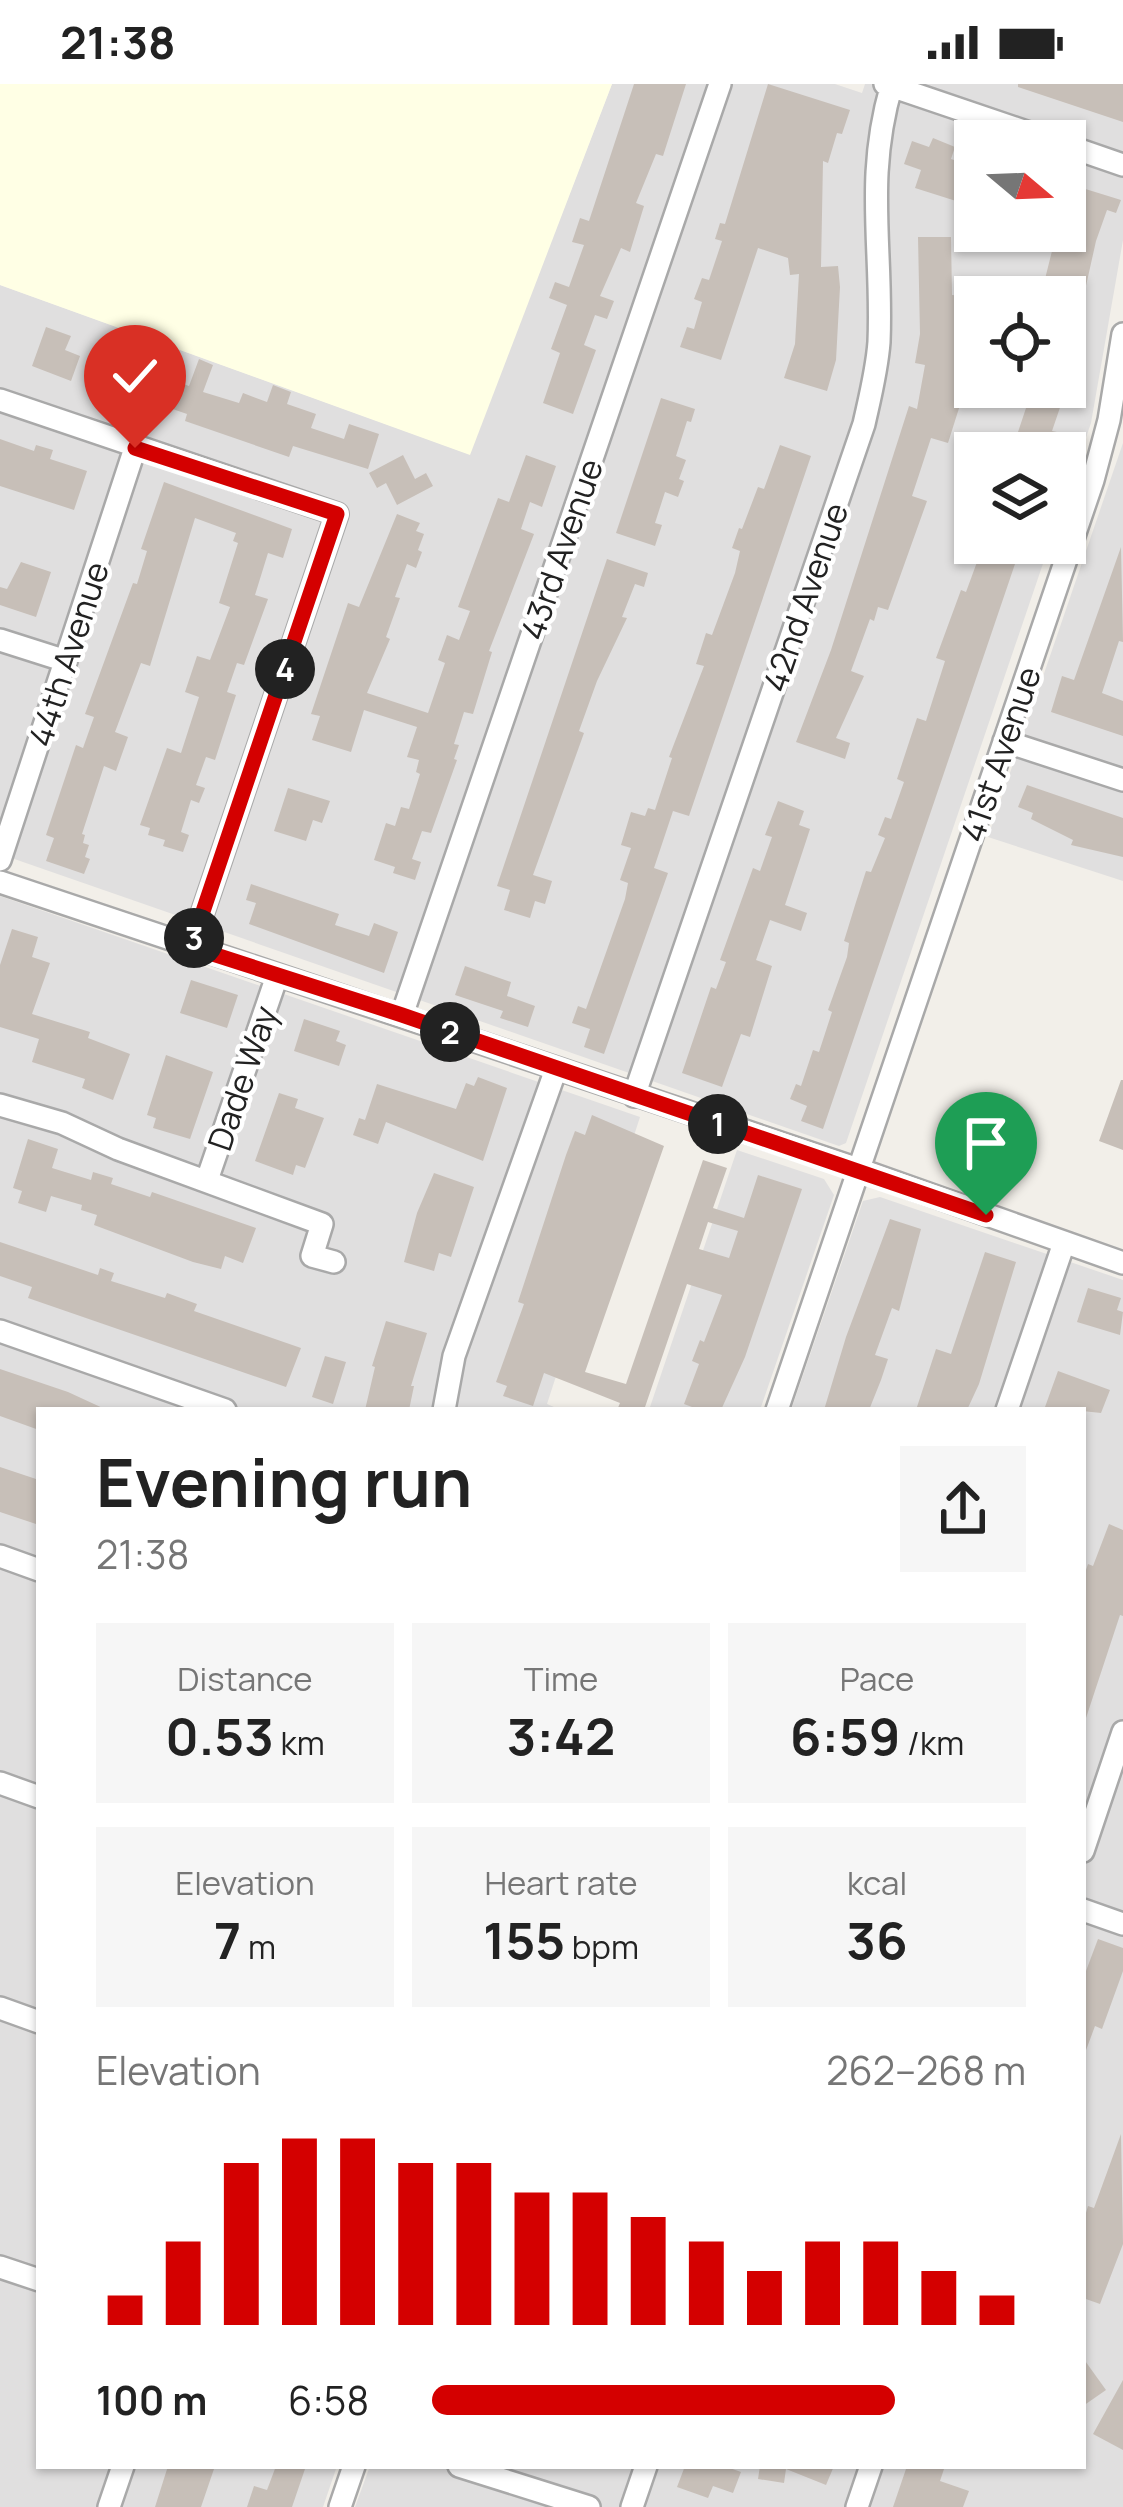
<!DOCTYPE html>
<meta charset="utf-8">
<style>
body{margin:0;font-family:Manrope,sans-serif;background:#f6f6f6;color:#222;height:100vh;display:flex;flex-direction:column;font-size:45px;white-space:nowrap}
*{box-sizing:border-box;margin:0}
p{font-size:39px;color:#767676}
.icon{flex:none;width:66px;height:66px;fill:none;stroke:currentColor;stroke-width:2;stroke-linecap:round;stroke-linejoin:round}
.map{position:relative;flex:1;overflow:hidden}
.side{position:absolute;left:36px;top:1323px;width:1050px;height:1062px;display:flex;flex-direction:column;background:#fff;border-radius:0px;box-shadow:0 3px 9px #0004}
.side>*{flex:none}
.needle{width:78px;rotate:109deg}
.fabs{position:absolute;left:954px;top:36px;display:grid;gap:24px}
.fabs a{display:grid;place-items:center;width:132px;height:132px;border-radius:0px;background:#fff;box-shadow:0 3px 9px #0004;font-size:60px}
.pin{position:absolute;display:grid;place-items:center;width:102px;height:102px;color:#fff;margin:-123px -51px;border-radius:50% 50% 50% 0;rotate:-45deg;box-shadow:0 0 12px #0007}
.pin .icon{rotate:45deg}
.km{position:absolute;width:60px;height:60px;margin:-30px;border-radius:50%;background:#222;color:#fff;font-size:33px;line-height:60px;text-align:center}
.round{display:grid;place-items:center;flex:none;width:126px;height:126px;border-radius:0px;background:#f6f6f6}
.head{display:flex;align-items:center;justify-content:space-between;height:204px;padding:0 60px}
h1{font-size:66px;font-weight:700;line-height:90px}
.metrics{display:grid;grid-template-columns:repeat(3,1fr);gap:18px;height:204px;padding:12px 60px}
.metrics div{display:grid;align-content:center;border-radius:0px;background:#f6f6f6;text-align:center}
.metrics b{font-size:51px;font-weight:700}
.metrics small{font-size:33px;font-weight:400}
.metrics p{font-size:33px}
.chart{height:336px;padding:24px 60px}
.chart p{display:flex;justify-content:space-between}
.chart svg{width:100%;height:216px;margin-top:12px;stroke:#d40000;stroke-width:6}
ul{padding:0 60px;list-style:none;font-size:39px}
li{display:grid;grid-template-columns:192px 144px 1fr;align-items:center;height:90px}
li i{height:30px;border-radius:15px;background:#d40000}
.status{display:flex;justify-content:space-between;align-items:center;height:84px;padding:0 60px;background:#fff;direction:ltr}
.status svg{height:33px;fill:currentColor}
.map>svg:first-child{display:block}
.residential{fill:#e0dfdf;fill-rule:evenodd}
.education{fill:#ffffe5}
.building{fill:#c7bfb8;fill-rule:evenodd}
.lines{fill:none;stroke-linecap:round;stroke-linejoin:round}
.minor-casing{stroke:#a9a9a9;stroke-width:26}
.minor{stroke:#fff;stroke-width:21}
.route-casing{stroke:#fff;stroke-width:24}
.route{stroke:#d40000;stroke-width:15}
.labels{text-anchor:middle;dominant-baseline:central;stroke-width:9;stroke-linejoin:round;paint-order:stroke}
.street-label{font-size:33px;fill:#222;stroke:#fff}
</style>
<div class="status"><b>21:38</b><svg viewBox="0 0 49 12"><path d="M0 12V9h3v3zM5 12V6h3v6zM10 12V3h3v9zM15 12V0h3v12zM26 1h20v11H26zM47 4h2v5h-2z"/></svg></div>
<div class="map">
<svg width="1123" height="2423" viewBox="0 0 1123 2423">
<rect width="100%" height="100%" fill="#f2efe9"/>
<path class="residential" d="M612,0H835L862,9L865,0H1123V156L1091,339L1065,414V369H975V459H1050L846,1059L839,1062L0,770V201L469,370ZM975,57H1065V147H975ZM975,213H1065V303H975Z
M1123,359V797L988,753Z
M0,812L640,1033L547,1320L561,1326H39V2382H337L323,2423H0Z
M737,1066L824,1095L834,1111L760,1326H649Z
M880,1113L1123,1196V2423H355L370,2382H1083V1326H791L863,1117Z"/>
<path class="education" d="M0,0H612L470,371L0,201Z"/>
<path class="building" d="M634,0H686L663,72L656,70L636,119L644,122L630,168L621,164L600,212L614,217L607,235L595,231L584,261L596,266L573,330L543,319L560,269L551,265L567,221L549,214L555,198L569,203L584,161L572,158L580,134L589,137Z
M768,0L850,26L842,50L837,49L828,79L823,77L821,183L838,182L840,203L836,276L827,307L784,294L795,260L799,190L790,191L788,174L758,164L721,276L680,263L687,243L694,245L702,218L694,215L702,194L709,196L722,157L715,155L720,139L725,140Z
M1018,0H1123V38L1018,3Z
M933,54L955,63L951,75L975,83V123L915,104L921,86L904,80L912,57L929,63Z
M1079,103L1121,116L1116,129L1107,126L1096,157L1071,269L1065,268V213L1041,211L1057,147H1065V121L1072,123Z
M918,153H951L952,211L967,212L960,321L948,359L931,354L912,412L927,417L888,526L878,523L874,537L870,535L851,587L864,592L836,654L850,659L845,675L796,658L831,566L909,322L917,325L925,281L915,279L920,250Z
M46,243L71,252L65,266L80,272L71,297L32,282Z
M151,257L169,263L160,292L189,302L199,275L213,281L203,308L239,319L243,309L267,318L273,301L291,308L287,320L316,330L311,344L344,355L349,340L379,350L368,385L293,362L289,373L185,337L187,330L135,312Z
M1033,303H1067L1052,347L1057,348L1051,369H1011Z
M661,314L695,325L691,338L687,337L676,372L686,376L679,395L684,397L678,413L665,408L655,439L662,441L655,462L616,449Z
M0,355L34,367L36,361L53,366L50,375L87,387L74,426L0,402Z
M780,361L811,372L689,732L673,727L654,784L668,789L604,970L584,963L590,945L572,939L578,922L586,925L625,815L628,799L620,796L631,764L621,761L631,728L645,732L648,724L655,726L672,674L669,673L704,582L696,580L706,549L712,551L735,489L740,467L732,464L739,444L742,445L758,403L764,405Z
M403,371L415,395L426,389L433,402L397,421L386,399L377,404L369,389Z
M526,371L556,382L542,423L530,418L521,445L534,450L489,567L492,568L473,630L464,628L454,660L459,661L454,675L457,676L431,749L422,747L412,775L421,778L415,796L393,789L395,783L374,776L386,739L395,742L401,723L409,725L420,690L416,688L419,676L407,673L417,643L364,626L351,668L312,656L320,632L311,630L348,519L359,523L397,430L420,439L416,447L424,450L418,466L422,468L416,484L407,480L395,513L400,514L386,553L390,555L367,609L428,629L445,579L438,576L447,551L459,556L470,527L458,523L498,414L509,418Z
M164,398L292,445L283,474L268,469L255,511L268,515L244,581L237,579L227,608L236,611L215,676L206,673L196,701L205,704L199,719L191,716L181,748L189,751L183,768L163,762L165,756L148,751L150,744L140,741L167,664L181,669L199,613L185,608L197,572L210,576L230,523L219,519L238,459L233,457L236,449L195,434L150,582L141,579L115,648L128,653L116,687L104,682L82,750L85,751L83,759L89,761L85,773L90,775L84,790L46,777L54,754L46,751L76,661L83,664L94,633L85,630L133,499L137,500L147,467L141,465Z
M984,459H1019L1013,476L1016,477L823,1045L801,1037L807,1022L790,1015L796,1000L801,1002L813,966L819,968L832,928L828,926L847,873L849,859L844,857L856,818L866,787L871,788L885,754L878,751L885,733L891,735L904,698L897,695L917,634L926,637L945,577L936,574L961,506L966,508Z
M1121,463L1123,558L1119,557L1102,609L1123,617V652L1051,628L1062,592L1074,596Z
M607,475L648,489L644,503L635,500L622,533L627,534L597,597L579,647L584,649L533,791L552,797L545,820L535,817L530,834L504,826L510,806L497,802Z
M21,478L51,488L36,533L0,521V503L7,505Z
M1027,701L1123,734V773L1071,761L1073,756L1031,735L1033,729L1018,723Z
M288,704L330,717L322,739L313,736L306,757L274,747Z
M778,717L804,727L799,741L810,745L785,821L807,829L801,847L770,836L756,876L772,882L750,953L741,950L722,1003L682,989L711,903L716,905L726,878L720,876L753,784L760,787L772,753L765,751Z
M251,800L339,830L335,841L369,852L374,839L398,848L384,889L249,840L256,819L246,816Z
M12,845L38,853L32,873L50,879L32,930L90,948L88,954L130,970L113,1016L82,1004L85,995L32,978L39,955L0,943V881Z
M465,882L511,898L507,912L535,922L528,943L500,934L503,927L455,911Z
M191,896L238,911L227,944L180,929Z
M304,935L340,947L336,957L346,961L339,982L294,967Z
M166,971L213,988L190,1055L153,1044L156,1034L147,1031Z
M478,993L507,1004L483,1077L386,1038L378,1060L353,1051L359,1034L365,1036L377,1000L456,1025L466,999L474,1002Z
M1121,996H1123V1066L1099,1057Z
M279,1009L298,1015L295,1024L324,1034L305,1084L296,1081L293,1091L255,1077Z
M592,1031L664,1062L585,1288L626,1300L703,1076L727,1084L713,1124L744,1134L758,1091L802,1105L745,1273L721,1326H700L684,1320L699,1280L692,1277L700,1256L704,1258L722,1211L687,1200L644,1326H617L620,1319L544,1289L533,1322L503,1312L507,1302L496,1298L524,1220L518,1218L566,1071L575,1047L585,1051ZM708,1138L738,1147L729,1174L699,1165Z
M28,1055L58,1065L52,1084L91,1096L93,1088L113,1094L111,1100L150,1113L152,1108L256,1144L243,1179L225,1172L221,1185L193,1178L94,1141L97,1131L81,1126L82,1121L51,1112L46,1128L18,1119L22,1107L13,1104Z
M434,1089L474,1103L451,1173L439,1169L434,1187L404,1178L417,1129Z
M890,1135L921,1145L899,1227L892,1224L875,1271L888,1275L881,1296L869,1326H824L846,1253Z
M0,1158L98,1191L100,1184L114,1189L111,1197L165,1214L167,1209L197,1220L194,1227L301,1264L286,1303L28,1214L32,1203L0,1192Z
M985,1168L1016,1178L979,1300L967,1326H916L936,1265L951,1270Z
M1088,1204L1121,1214L1117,1226L1123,1228L1120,1251L1077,1238Z
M386,1237L427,1249L411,1302H414L409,1326H365L375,1283L372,1282Z
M325,1272L346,1278L333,1320L312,1313Z
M0,1285L68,1308L107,1326H39V1346L0,1332Z
M1058,1287L1110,1306L1101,1329L1045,1323Z
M0,1383L39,1396V1441L0,1428Z
M1109,1440L1123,1446V1532L1120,1531L1086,1634H1083V1495L1088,1480L1093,1482Z
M1098,1855L1123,1864V1887L1102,1945L1095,1942L1085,1969L1083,1895Z
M1121,2050L1123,2160L1100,2220L1083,2214V2139L1088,2122L1094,2124Z
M1083,2274L1106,2306L1083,2322Z
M1123,2296V2366L1093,2350Z
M168,2382H215L201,2423H155Z
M276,2382H306L292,2423H247L254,2402L267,2406Z
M685,2382H724L741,2388L733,2409L713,2402L708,2414L677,2403Z
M760,2382H834L826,2401L786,2385L784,2399L758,2395Z
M907,2382H945L940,2397L969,2407L963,2423H893Z"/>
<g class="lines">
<g class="minor-casing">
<path id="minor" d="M885,0L1053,57
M1065,61L1123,81
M0,316L337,430L191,863
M0,556L66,577
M1004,657L1123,696
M0,776L135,364
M0,798L858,1085L1123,1179
M402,931L720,0
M634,1012L864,340C870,313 877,286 879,258C883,165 864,94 892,0
M0,1021L62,1039L118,1065L322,1140L312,1172L334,1178
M207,1096L277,892
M0,1247L225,1326
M444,1326L454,1272L556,985
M777,1326L1093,396L1109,336L1123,250
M1007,1326L1064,1159
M0,1472L39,1486
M0,1699L39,1713
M1083,1767L1123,1648
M1083,1826L1123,1840
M0,1924L39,1938
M0,2183L39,2196
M459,2382L589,2423
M109,2423L123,2382
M340,2423L354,2382
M632,2423L646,2382
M857,2423L871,2382"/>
</g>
<use href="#minor" class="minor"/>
</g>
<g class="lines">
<g class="route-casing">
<path id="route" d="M135,364L337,430L191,863L402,931L986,1131"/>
</g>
<use href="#route" class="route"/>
</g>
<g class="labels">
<g class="street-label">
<text transform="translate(561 465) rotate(-71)">43rd Avenue</text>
<text transform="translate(805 513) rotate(-71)">42nd Avenue</text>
<text transform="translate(68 570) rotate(-72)">44th Avenue</text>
<text transform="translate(1000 670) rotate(-71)">41st Avenue</text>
<text transform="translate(242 994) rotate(-71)">Dade Way</text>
</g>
</g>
</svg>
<div class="fabs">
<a><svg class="needle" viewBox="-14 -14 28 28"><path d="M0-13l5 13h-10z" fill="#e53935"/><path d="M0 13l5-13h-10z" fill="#767676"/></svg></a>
<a><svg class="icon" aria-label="locate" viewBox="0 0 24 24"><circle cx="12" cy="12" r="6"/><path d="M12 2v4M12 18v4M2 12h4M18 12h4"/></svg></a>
<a><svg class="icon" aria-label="layers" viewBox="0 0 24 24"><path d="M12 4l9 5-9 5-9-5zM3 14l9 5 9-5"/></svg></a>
</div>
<div class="pin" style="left:986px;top:1131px;background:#1e9e55"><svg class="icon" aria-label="arrive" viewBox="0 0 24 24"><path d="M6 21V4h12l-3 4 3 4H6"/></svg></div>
<div class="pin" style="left:135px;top:364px;background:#d93025"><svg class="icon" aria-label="check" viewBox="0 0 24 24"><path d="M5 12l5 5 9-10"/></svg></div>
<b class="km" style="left:718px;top:1040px">1</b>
<b class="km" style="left:450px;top:948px">2</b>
<b class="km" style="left:194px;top:854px">3</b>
<b class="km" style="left:285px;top:585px">4</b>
<section class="side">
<div class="head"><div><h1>Evening run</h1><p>21:38</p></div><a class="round"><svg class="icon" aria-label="share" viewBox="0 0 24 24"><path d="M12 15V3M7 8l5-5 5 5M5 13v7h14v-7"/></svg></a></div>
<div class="metrics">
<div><p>Distance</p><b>0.53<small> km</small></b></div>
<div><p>Time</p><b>3:42</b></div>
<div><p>Pace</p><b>6:59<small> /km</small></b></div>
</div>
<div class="metrics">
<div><p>Elevation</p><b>7<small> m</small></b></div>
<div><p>Heart rate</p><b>155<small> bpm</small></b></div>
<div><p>kcal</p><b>36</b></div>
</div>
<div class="chart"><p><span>Elevation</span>262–268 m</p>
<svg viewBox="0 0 160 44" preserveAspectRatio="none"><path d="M5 44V38M15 44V27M25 44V11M35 44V6M45 44V6M55 44V11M65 44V11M75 44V17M85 44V17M95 44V22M105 44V27M115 44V33M125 44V27M135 44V27M145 44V33M155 44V38"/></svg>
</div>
<ul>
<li><b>100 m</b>6:58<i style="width:78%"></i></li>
</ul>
</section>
</div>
